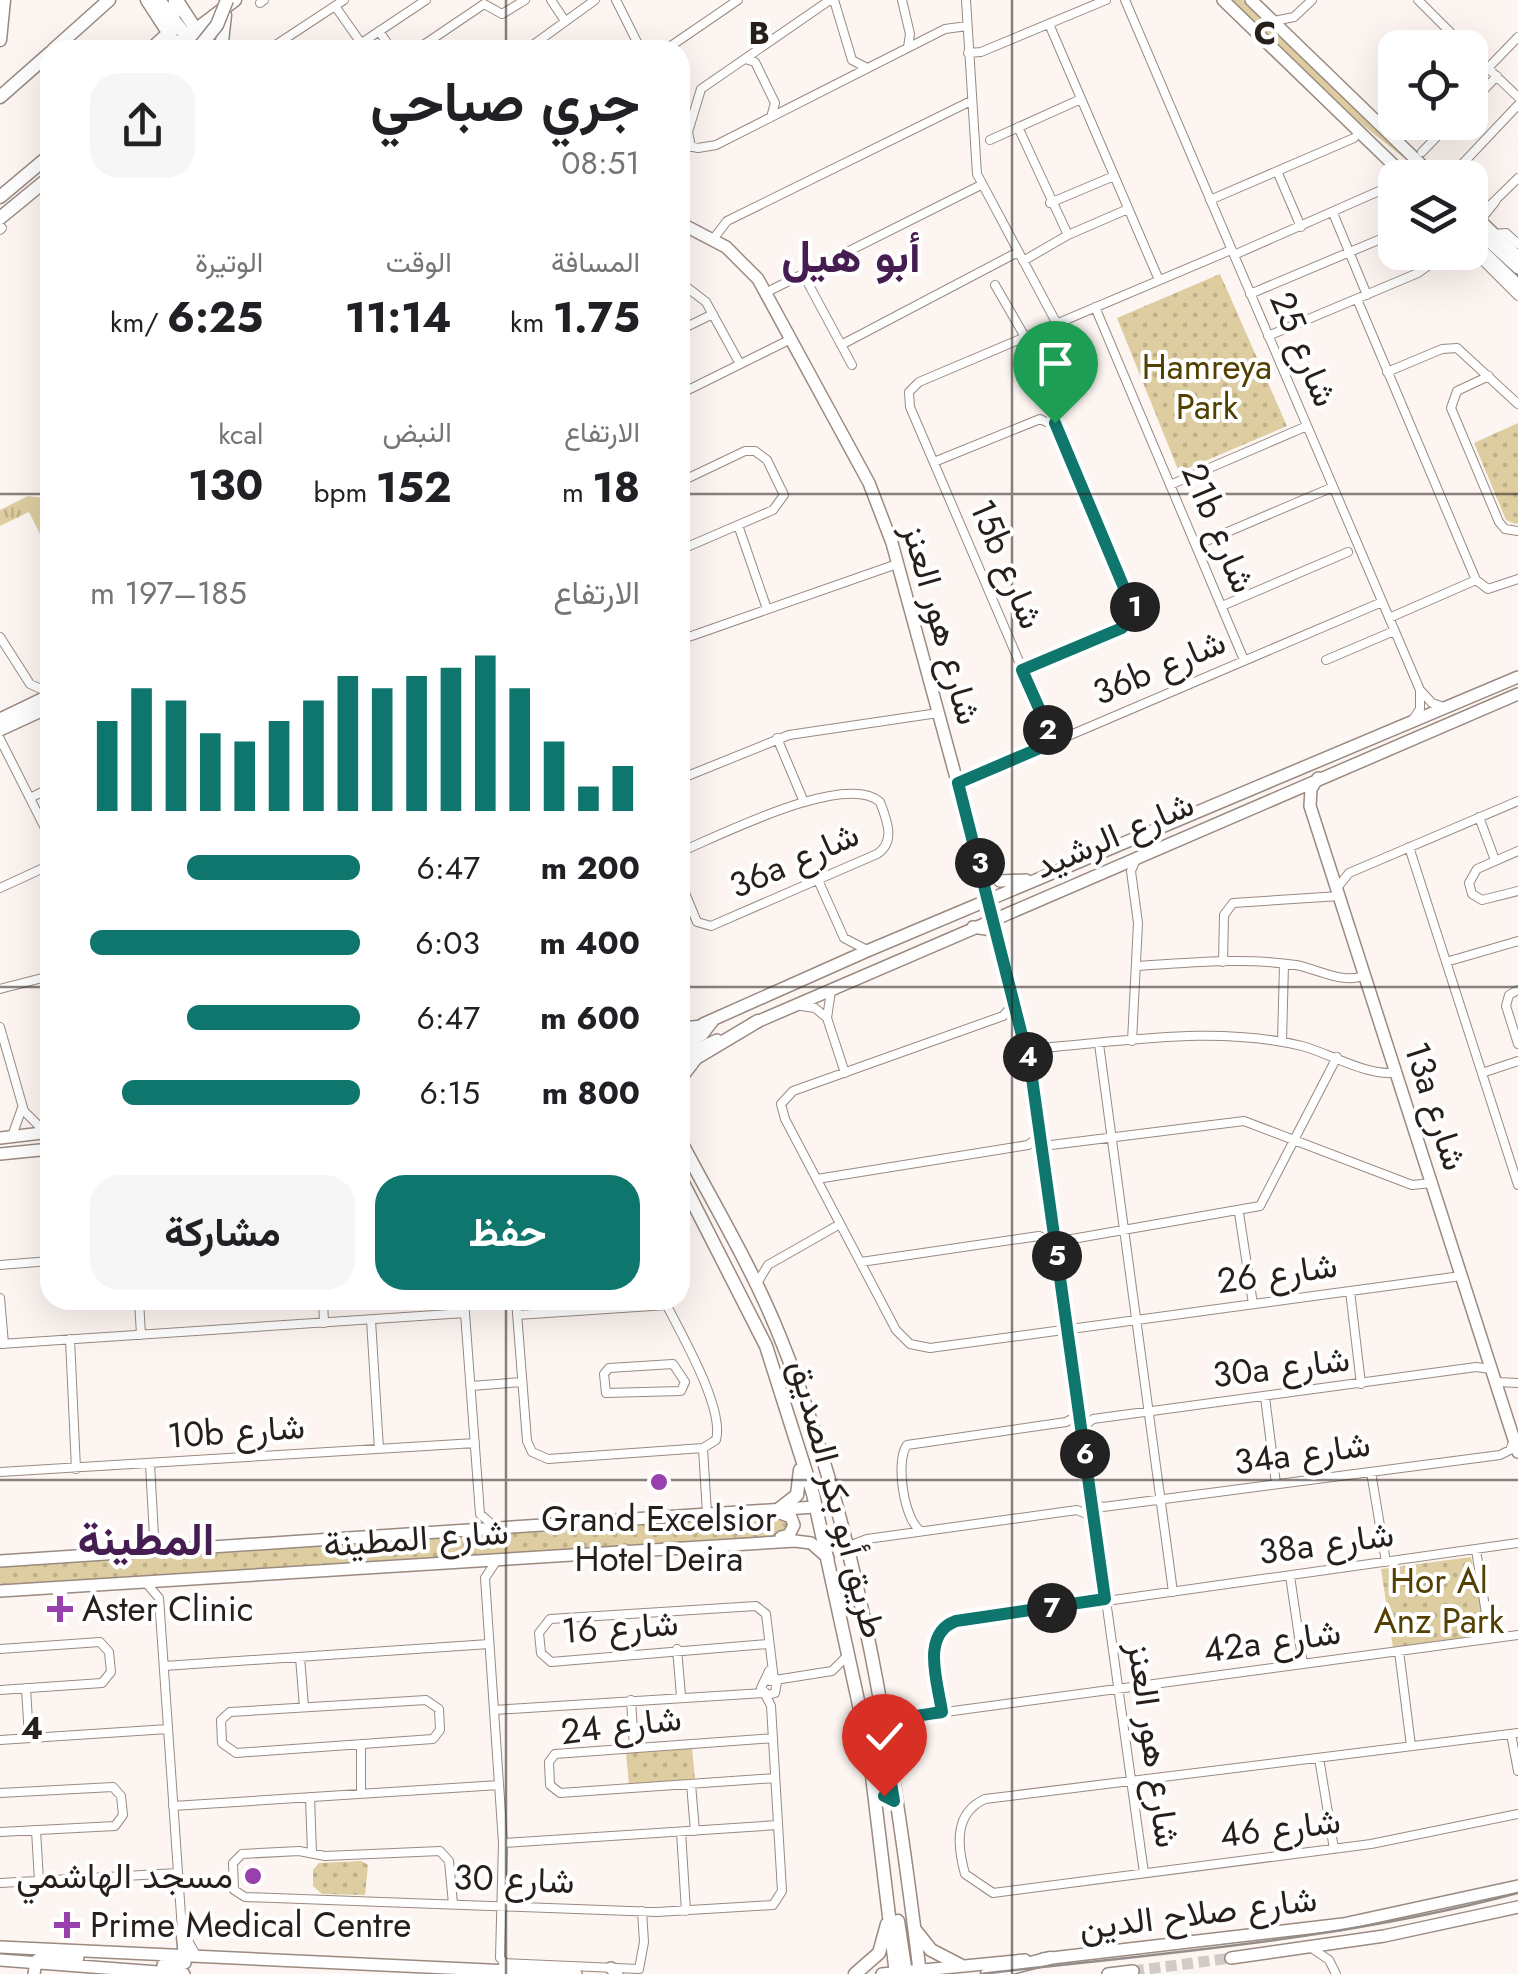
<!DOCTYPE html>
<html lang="ar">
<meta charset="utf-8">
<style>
body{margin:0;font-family:Jost,Vazirmatn,sans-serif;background:#f6f6f6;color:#202124;direction:rtl;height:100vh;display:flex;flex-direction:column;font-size:38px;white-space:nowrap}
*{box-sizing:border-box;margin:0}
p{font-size:32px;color:#757577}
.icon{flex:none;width:55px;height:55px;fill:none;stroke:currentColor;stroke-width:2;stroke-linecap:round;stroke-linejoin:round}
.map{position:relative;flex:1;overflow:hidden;direction:ltr}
.drawer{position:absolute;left:40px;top:40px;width:650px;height:1270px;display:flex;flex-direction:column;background:#fff;border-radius:30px;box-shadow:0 10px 40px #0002;direction:rtl}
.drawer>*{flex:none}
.buttons{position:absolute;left:1378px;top:30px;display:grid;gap:20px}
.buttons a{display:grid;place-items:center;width:110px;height:110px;border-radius:20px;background:#fff;box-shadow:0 10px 40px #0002;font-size:50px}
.pin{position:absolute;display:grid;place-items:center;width:85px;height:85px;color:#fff;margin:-102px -42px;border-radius:50% 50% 50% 0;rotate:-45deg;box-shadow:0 0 10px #0007}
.pin .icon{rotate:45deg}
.km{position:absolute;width:50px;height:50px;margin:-25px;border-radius:50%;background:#222;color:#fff;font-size:28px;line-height:50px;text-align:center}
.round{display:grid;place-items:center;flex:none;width:105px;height:105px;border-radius:30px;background:#f6f6f6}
.overview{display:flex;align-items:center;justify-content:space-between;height:170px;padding:0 50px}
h1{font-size:55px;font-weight:700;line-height:75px}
.figures{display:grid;grid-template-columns:repeat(3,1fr);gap:15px;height:170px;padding:10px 50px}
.figures div{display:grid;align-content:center}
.figures b{font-size:42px;font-weight:700}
.figures small{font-size:28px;font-weight:400}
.figures p{font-size:28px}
.chart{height:280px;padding:20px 50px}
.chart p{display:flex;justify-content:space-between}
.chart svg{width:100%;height:180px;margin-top:10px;stroke:#0f766e;stroke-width:6}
.cta{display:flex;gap:20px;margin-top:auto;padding:20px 50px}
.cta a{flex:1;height:115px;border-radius:30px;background:#0f766e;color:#fff;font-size:40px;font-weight:700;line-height:115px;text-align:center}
.cta a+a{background:#f6f6f6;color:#202124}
ul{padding:0 50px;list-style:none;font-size:32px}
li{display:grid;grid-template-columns:160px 120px 1fr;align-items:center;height:75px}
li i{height:25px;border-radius:12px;background:#0f766e}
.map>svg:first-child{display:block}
.grass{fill:url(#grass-tufts)}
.park{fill:url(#park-dots)}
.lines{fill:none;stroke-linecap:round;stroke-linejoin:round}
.secondary-tunnel{stroke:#d1cac6;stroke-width:11;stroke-dasharray:11 5.5;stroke-linecap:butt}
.street-casing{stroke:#9a8a80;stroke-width:10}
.secondary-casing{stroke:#9a8a80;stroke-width:14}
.primary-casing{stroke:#9a8a80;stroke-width:15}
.street{stroke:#fff;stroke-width:8}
.secondary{stroke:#fff;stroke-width:11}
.primary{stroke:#fff;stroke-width:12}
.rail{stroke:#938c89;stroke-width:2.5}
.primary-bridge-casing{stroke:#9a8a80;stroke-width:15;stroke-linecap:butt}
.primary-bridge{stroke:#fff;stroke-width:12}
.route-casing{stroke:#fff;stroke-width:20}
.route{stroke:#0f766e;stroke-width:12}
.grid{fill:none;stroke:#261f1c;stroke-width:2.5;stroke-opacity:0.55}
.poi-dot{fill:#9841ae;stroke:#fff;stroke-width:4}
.labels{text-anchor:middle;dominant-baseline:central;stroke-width:8;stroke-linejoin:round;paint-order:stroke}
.street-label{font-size:35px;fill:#261f1c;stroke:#fff}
.park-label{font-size:35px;fill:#524100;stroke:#fff}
.poi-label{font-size:35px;fill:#261f1c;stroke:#fff;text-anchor:start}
.district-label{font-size:45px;font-weight:bold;fill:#461d51;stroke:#fff}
.grid-label{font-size:32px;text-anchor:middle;font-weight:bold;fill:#261f1c;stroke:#fff;stroke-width:8;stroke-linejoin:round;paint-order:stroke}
</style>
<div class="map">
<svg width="1518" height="1974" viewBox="0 0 1518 1974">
<defs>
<pattern id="grass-tufts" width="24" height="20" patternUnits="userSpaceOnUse" patternTransform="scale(2.5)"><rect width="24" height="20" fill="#ddcda0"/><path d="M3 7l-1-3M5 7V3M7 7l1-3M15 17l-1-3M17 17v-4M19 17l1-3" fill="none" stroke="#beb089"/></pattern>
<pattern id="park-dots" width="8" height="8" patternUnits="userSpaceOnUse" patternTransform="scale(2.5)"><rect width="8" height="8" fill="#ddcda0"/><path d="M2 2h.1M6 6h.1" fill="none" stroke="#beb089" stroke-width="1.8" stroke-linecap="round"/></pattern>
</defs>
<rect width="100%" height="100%" fill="#fcf5f1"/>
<path class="grass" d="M1232,0H1243L1428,177L1359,122Z
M28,496L50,499V554L29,512L0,526V510Z"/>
<path class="park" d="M1220,274L1287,426L1179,472L1117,318Z
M1518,423V523L1515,524L1506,520L1474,443Z
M792,1510L797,1536L0,1590V1563Z
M1471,1557L1487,1634L1393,1648L1381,1569Z
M692,1746L695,1780L629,1785L626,1752Z
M361,1861L368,1865L365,1895L322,1894L313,1886V1870L319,1863Z"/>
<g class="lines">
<path class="secondary-tunnel" d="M1133,1971L1231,1958"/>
<g class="street-casing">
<path id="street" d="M551,0L565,21
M616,0L641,50
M834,0L852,60L867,68
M902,0L910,34L908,47
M966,0L977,174L1057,324
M1125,0L1420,690V709L1414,718
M1418,0L1466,48
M260,3L264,0
M335,6L361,43
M1274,21L1294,17L1312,0
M1049,24L1159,280
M379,31L392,50
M268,50L344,0
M351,50L426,0
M416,50L484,4L502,14L525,0
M526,50L595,0
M665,50L738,0
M1470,51L1518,97
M968,53L981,52L1106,0
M745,59L755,62L775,103L771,117
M1488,68L1518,37
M1470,104L1497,76
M1018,127L1068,235
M990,140L1081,99
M680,144L698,148L716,145L945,29L967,26
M691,147L688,132L701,89L830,0
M1422,152L1451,122
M1277,171L1301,227
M1449,178L1518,105
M1210,200L1354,138
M1050,203L1114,176
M1333,213L1367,295
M1470,225L1518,178
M0,230L2,228
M1470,233L1495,202
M1494,234L1506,233L1518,244
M714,238L727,221L971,101
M1481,248V259L1518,296
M1234,255L1395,184
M1023,261L1068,235L1128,209
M803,274L852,365
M680,282L706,302L740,364
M995,285L1025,337
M767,292L981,185
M1250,294L1395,233
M1357,299L1476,580
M1095,307L1244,660
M680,330L713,314
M1268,336L1418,273L1447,252
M841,345L1018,252
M1387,372L1442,349L1457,348L1518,404
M1489,376L1457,391L1451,408L1499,522L1505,529L1518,531
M680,394L791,339
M934,462L1040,419L1059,428L1135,614L1122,627L1022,669
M680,482L745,451H755L767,460L784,495L773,510L680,550
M1170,485L1307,426
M738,525L767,609
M1197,545L1333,487
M1476,580L1488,589L1518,579
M1222,606L1348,552
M1389,618L1476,580
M0,637L30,684L50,693
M680,640L897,564
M1326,660L1394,631
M1420,690L1432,703L1444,707
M777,738L804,802
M0,739L50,838
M1054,743L910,407L909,392L919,382L1231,250
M680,779L789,735L938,713
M958,783L1382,602
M30,798L50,788
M1479,817L1495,860
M1409,847L1518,1185
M1518,851L1477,869L1469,883L1472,894L1482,900L1518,891
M680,852C719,836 845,771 880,802C887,820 896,842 877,854L711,926L697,922L680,881
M818,880L844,938L867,950
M0,888L50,865
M1337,888L1349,873L1518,801
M994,916L1037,1104L1144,1873
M1223,962L1224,915L1233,903L1340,896
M1446,962L1518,941
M1136,966C1189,963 1243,957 1296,965C1318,969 1344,985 1365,975
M0,989L50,976
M1518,990L1509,995L1506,1006L1518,1044
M831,991L827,1018L845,1073
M1016,1002L1003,1016L793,1091L781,1104L785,1119L896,1330L910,1344L930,1348L1461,1276
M801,1006L815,1008L827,1018
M0,1027L24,1111L44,1131
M1132,1041L1138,923L1131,871L1137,857
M1282,1042L1284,964
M1099,1044L1173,1592
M1027,1049C1118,1043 1211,1024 1302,1046C1329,1053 1370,1078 1397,1072
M1482,1073L1518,1061
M12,1136L22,1108
M1043,1146L1244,1121L1412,1185L1432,1183
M817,1179L1028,1145L1041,1135
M1239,1213L1253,1304
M1039,1236L1055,1242L1260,1206L1337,1057
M861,1262L1039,1236
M0,1265L50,1261
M756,1285L768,1265L840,1224
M1350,1291L1361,1384
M0,1298L4,1344
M139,1300L141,1335
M323,1300L324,1323
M464,1300L480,1514L495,1527
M516,1300L527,1441L532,1452L548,1459L703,1448L716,1440C725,1408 679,1330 664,1300
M517,1315L667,1305
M371,1320L379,1449
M70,1339L76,1469
M0,1344L465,1313
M673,1364L685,1382L681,1391L606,1393L604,1374L609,1368Z
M1496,1382L1518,1383
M471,1386L522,1382
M1265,1397L1276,1484
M1081,1429L1093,1419L1476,1367L1491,1369
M703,1448L707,1514
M0,1472L475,1443
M1371,1472L1386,1562
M1091,1502L1103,1507L1500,1455L1510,1450L1514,1440
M921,1531C904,1521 895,1461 907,1445L1066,1422L1079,1415
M142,1550L154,1536L150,1464
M1476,1550L1490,1639
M849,1553L854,1544L867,1539L1077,1510L1093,1517
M495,1563L485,1578L503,1843L500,1958L505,1963
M1290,1576L1303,1664
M147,1584L159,1598L182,1930L196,1955
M768,1644L551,1662L541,1653L539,1633L550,1619L756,1606L766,1614L774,1680
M0,1649L100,1642L109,1652L111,1672L102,1683L0,1690
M677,1649L681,1696
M1399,1651L1411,1746
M300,1657L304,1707
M164,1666L489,1644
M765,1680L777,1682L775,1693L768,1695L761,1688L769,1671
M775,1680L832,1671L847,1656
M26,1688L29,1738
M426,1700L439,1709L440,1730L433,1739L236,1753L222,1743L221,1720L230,1712Z
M631,1700L634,1748
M882,1709L901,1718L1518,1635
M494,1710L764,1693
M943,1713C939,1685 922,1640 950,1623L1518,1543
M1518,1733L985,1799C954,1813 957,1845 965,1874L993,1893L1371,1844L1518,1814
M1511,1734L1518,1771
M773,1738L555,1754L549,1762L550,1785L560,1793L775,1778
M0,1740L168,1729
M361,1744V1794
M1319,1758L1334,1849
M691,1784L695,1831
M0,1793L113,1787L121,1796L123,1815L115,1826L0,1832
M310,1797L312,1853
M173,1806L499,1785
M36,1830L39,1881
M681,1832L686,1911
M503,1843L778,1825
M0,1883L178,1873
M453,1904L449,1861L440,1851L325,1856L299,1851L242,1854L233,1863L234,1890L245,1897L657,1912L773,1905L782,1891L771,1706L765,1694
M1313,1949L1329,1960L1336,1974
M503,1963L639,1969L644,1942L642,1911"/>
</g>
<g class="secondary-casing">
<path id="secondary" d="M1223,0L1407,178
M1251,0L1435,178
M1470,211L1518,257
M680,223L726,247L758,279L869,483L892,543L991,906
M1470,233L1482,235L1518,268
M1470,239L1518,285
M0,719L50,695
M0,730L50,707
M1318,778L1311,789L1310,806L1518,1452
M984,869L1000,881L1026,880
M973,927L992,930L1001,944
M703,1024L867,951L1518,677
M752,1024L1518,694
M680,1057L717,1040
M0,1138L50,1132
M0,1154L50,1149
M780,1513L791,1517L794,1525L789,1535L781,1537
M0,1561L815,1507
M0,1591L795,1541L811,1543L828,1558
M0,1947L576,1974
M1231,1958L1384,1936L1518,1907
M1043,1959L1343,1924L1518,1886
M0,1960L184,1974
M163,1965L185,1963L182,1930
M611,1968L617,1974
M34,1974L36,1961L43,1956L78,1958
M882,1974L1025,1960
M1108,1974L1133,1971"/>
</g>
<g class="primary-casing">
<path id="primary" d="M147,0L173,40
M159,0L189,40
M178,2L209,50
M0,40L4,0
M53,50L109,0
M150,50L172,30L175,0
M169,50L235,0
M221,50L225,15
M0,97L50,53
M0,197L50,155
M0,218L50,177
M680,1029L697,1027
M680,1046L702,1034L712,1021
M680,1079L696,1058L758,1021
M680,1140C714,1205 753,1269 780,1337C861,1537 894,1761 920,1974
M680,1177L766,1346L813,1494L869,1751L896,1974
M779,1509L797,1495L800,1470
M898,1921L906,1974
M916,1931L931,1950L960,1965
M855,1974L879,1953L887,1924
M987,1974L1050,1958"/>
</g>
<use href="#street" class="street"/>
<use href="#secondary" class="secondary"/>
<use href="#primary" class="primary"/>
<path class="rail" d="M981,1974C1161,1953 1343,1940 1518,1893"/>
<g class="primary-bridge-casing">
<path id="primary-bridge" d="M197,50L217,25L227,0"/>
</g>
<use href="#primary-bridge" class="primary-bridge"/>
</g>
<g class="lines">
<g class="route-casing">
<path id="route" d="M884,1796L894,1801L883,1734C899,1715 919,1716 942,1712C938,1683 920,1634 956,1621L1105,1599L1031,1071L958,783L1054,742L1022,670L1122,628L1135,614L1055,423"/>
</g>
<use href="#route" class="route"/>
</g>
<path class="grid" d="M506,0V50M1012,0V1974M0,494H50M680,494H1518M0,987H50M680,987H1518M506,1300V1974M0,1480H1518"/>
<g class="poi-dot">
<circle cx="659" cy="1482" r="10"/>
<path d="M55 1594h10v10h10v10h-10v10h-10v-10h-10v-10h10z"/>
<circle cx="253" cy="1876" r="10"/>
<path d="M62 1910h10v10h10v10h-10v10h-10v-10h-10v-10h10z"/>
</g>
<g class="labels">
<g class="street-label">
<text transform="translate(1304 349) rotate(67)">شارع 25</text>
<text transform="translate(1219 528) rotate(67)">21b شارع</text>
<text transform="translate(1007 564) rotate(67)">15b شارع</text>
<text transform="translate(942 624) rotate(74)">شارع هور العنز</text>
<text transform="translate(1159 667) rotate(-23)">36b شارع</text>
<text transform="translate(1114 835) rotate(-23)">شارع الرشيد</text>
<text transform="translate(794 860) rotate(-24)">36a شارع</text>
<text transform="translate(1436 1106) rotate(72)">13a شارع</text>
<text transform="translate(1277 1273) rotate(-8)">شارع 26</text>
<text transform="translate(1281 1367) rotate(-7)">30a شارع</text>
<text transform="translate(236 1431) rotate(-4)">10b شارع</text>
<text transform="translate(1302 1453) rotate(-8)">34a شارع</text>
<text transform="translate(838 1499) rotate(75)">طريق أبو بكر الصديق</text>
<text transform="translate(416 1538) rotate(-4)">شارع المطينة</text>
<text transform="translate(1326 1543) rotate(-8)">38a شارع</text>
<text transform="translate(620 1627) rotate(-4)">شارع 16</text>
<text transform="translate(1272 1641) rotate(-8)">42a شارع</text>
<text transform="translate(621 1725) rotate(-7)">شارع 24</text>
<text transform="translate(1154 1745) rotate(82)">شارع هور العنز</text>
<text transform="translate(1280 1828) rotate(-7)">شارع 46</text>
<text transform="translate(514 1879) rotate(2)">شارع 30</text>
<text transform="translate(1198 1913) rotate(-7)">شارع صلاح الدين</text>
</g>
<g class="park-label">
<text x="1207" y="367">Hamreya<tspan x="1207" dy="40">Park</tspan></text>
<text x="1439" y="1581">Hor Al<tspan x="1439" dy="40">Anz Park</tspan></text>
</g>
<g class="poi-label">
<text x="659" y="1519" text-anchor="middle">Grand Excelsior<tspan x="659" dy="40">Hotel Deira</tspan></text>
<text x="82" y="1609">Aster Clinic</text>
<text x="233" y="1876" text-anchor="end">مسجد الهاشمي</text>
<text x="90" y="1925">Prime Medical Centre</text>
</g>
<g class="district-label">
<text x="851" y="256">أبو هيل</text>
<text x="146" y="1539">المطينة</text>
</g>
</g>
<g class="grid-label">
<text x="759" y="44">B</text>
<text x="1265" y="44">C</text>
<text x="32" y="1739">4</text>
</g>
</svg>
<div class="buttons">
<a><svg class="icon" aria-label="locate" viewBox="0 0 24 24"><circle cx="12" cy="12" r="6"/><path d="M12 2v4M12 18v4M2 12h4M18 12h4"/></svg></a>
<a><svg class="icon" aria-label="layers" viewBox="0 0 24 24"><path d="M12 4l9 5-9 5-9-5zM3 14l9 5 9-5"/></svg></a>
</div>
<div class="pin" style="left:1055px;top:423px;background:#1e9e55"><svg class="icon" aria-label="arrive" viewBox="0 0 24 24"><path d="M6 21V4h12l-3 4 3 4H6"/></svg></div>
<div class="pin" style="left:884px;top:1796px;background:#d93025"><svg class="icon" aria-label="check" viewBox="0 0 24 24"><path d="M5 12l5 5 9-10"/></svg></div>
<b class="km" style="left:1135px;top:607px">1</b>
<b class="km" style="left:1048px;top:730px">2</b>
<b class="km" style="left:980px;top:863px">3</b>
<b class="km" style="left:1028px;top:1057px">4</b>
<b class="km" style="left:1057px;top:1256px">5</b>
<b class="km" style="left:1085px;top:1454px">6</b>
<b class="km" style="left:1052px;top:1608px">7</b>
<section class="drawer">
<div class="overview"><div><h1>جري صباحي</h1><p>08:51</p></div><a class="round"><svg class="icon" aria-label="share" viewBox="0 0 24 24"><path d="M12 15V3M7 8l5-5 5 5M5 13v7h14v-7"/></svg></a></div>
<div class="figures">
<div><p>المسافة</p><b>1.75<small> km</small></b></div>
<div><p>الوقت</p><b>11:14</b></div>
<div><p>الوتيرة</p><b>6:25<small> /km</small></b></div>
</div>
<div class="figures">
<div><p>الارتفاع</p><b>18<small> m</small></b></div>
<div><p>النبض</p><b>152<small> bpm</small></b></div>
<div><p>kcal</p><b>130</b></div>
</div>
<div class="chart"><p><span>الارتفاع</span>185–197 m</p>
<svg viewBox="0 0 160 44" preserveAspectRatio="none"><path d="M5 44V22M15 44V14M25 44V17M35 44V25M45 44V27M55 44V22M65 44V17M75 44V11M85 44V14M95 44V11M105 44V9M115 44V6M125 44V14M135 44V27M145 44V38M155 44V33"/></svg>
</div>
<ul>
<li><b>200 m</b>6:47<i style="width:64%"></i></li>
<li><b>400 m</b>6:03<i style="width:100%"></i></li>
<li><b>600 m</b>6:47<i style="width:64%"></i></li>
<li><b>800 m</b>6:15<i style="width:88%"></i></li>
</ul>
<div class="cta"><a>حفظ</a><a>مشاركة</a></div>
</section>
</div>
